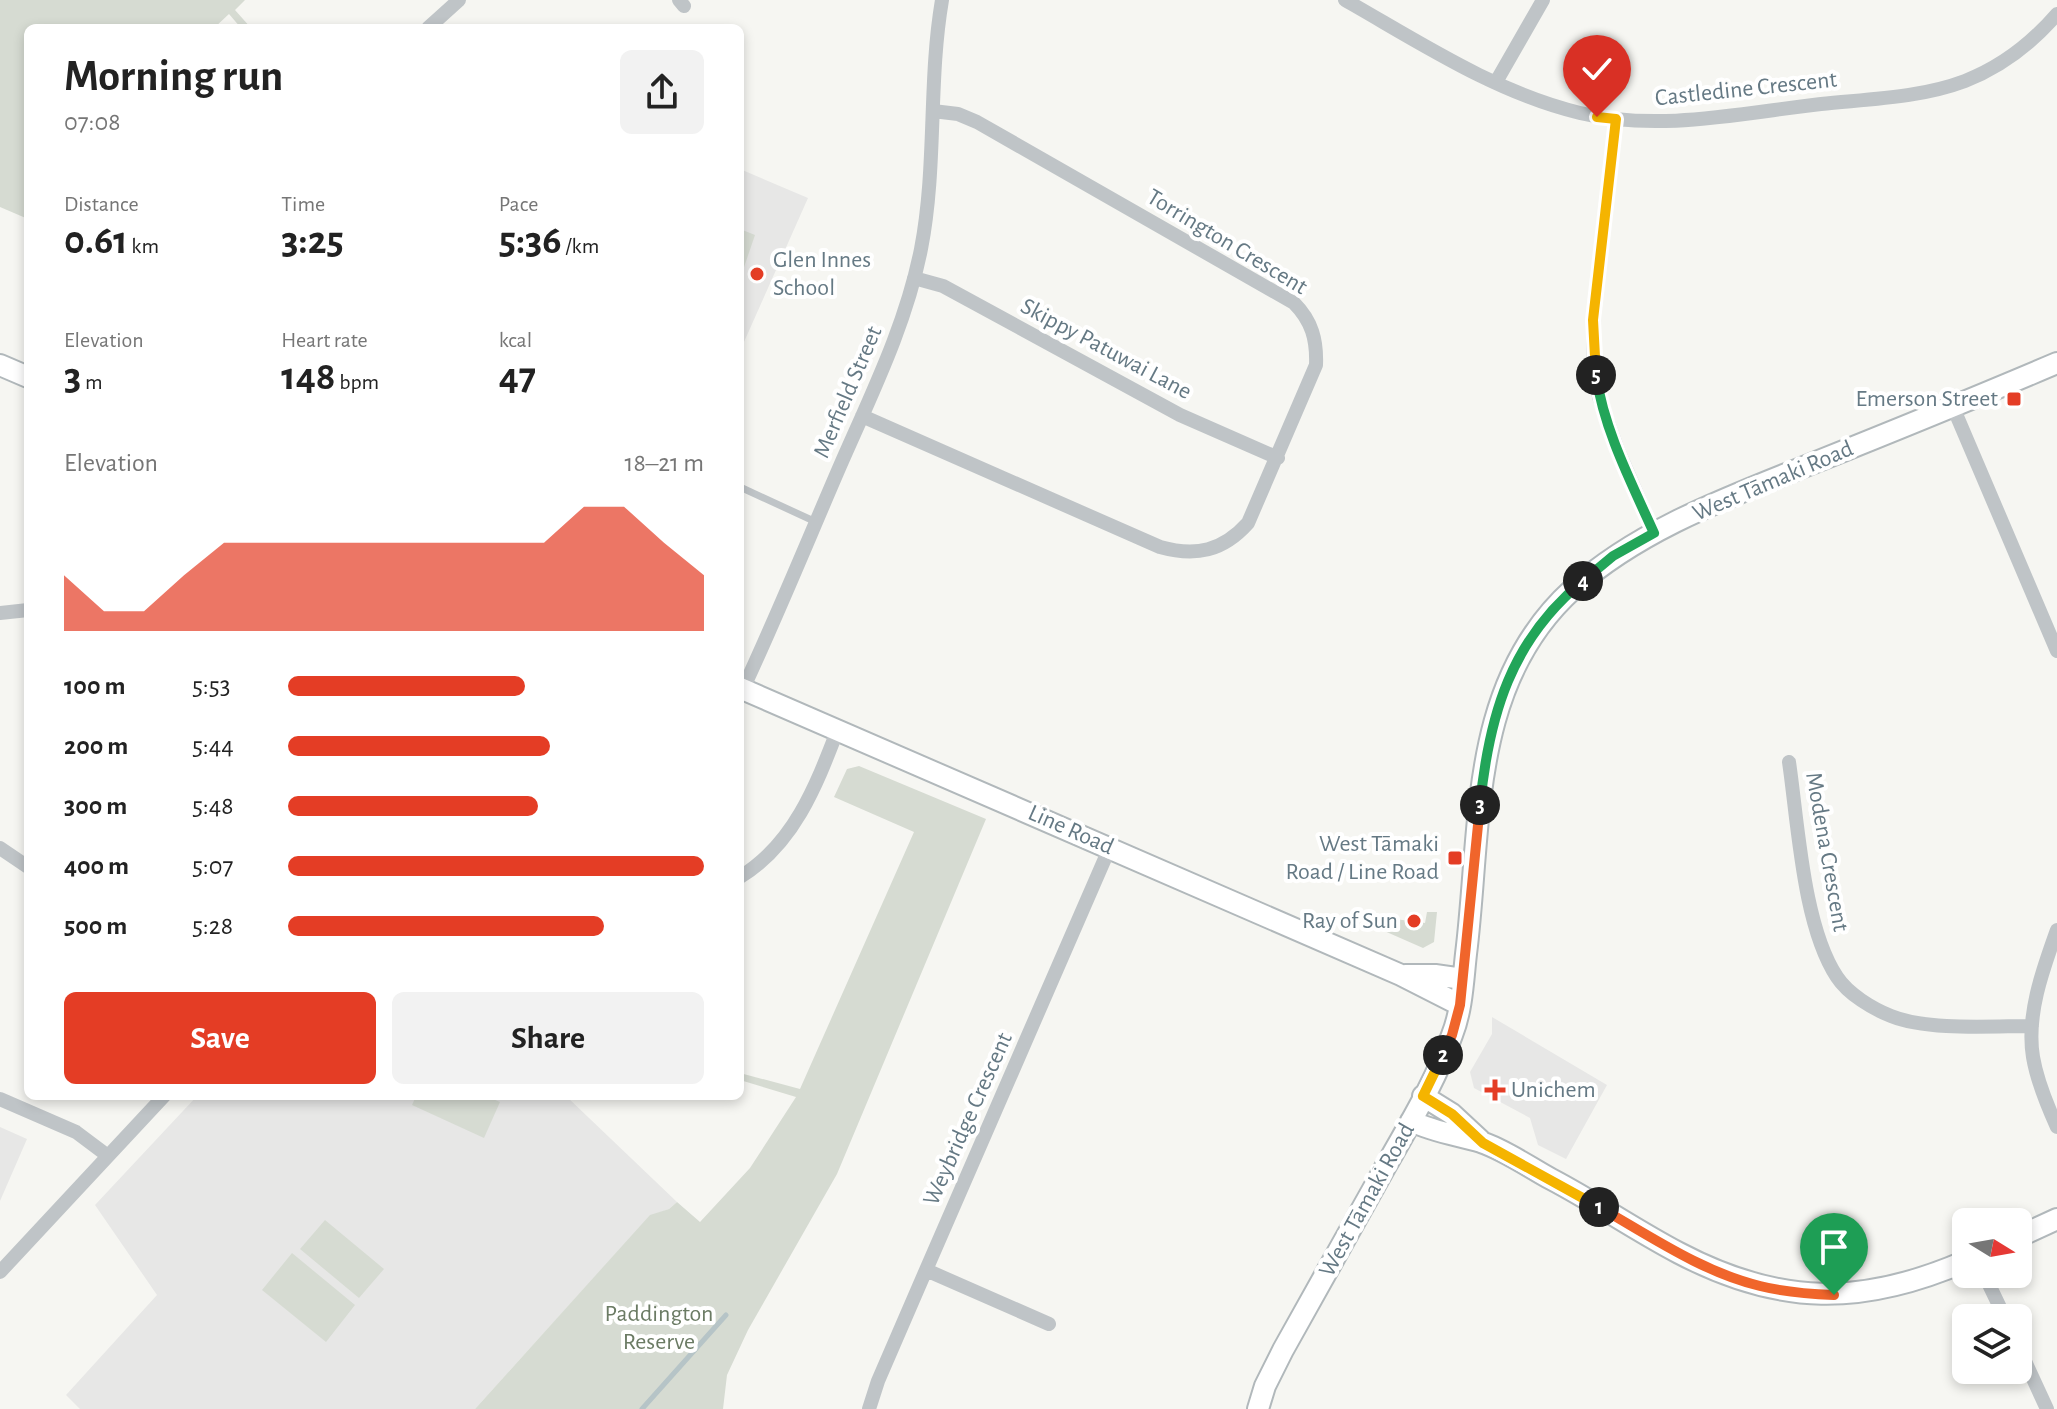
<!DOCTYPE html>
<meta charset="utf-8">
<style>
body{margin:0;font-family:"Alegreya Sans",sans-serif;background:#f2f2f2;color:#222;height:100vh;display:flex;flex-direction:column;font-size:30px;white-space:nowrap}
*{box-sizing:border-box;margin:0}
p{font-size:26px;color:#767676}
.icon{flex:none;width:44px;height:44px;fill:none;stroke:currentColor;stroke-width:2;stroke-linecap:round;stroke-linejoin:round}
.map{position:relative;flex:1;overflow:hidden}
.details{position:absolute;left:24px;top:24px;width:720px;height:1076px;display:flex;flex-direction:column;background:#fff;border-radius:12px;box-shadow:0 4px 12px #0003}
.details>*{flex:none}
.needle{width:52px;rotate:101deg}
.controls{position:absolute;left:1952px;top:1208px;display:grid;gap:16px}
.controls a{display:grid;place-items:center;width:80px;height:80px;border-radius:12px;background:#fff;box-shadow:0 4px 12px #0003;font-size:40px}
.pin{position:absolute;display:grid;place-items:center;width:68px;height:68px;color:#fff;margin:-82px -34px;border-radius:50% 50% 50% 0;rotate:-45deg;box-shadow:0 0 8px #0007}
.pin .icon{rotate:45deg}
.km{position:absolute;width:40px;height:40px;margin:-20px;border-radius:50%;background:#222;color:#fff;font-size:22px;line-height:40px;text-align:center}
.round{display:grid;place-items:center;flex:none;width:84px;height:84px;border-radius:12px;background:#f2f2f2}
.summary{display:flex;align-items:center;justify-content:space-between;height:136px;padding:0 40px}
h1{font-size:44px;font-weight:700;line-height:60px}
.metrics{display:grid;grid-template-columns:repeat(3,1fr);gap:12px;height:136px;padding:8px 40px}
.metrics div{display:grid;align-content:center}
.metrics b{font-size:40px;font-weight:700}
.metrics small{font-size:22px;font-weight:400}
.metrics p{font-size:22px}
.chart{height:224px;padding:16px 40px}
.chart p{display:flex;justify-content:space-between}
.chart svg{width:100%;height:144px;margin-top:8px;fill:#e43d25;opacity:.7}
.button{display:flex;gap:16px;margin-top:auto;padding:16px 40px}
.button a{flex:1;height:92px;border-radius:12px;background:#e43d25;color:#fff;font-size:32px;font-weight:700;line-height:92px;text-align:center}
.button a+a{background:#f2f2f2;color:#222}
ul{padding:0 40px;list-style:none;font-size:26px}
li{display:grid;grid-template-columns:128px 96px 1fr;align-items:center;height:60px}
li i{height:20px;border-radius:10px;background:#e43d25}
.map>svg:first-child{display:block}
.built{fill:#e7e7e6}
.green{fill:#d6dbd2}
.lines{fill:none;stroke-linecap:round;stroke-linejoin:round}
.stream{stroke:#b6c4c7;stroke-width:5}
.secondary-casing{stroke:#b1b8bb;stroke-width:24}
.lane{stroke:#bfc4c7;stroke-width:7}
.street{stroke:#bfc4c7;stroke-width:14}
.secondary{stroke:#fff;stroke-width:20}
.split-1-casing{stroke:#fff;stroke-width:16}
.split-2-casing{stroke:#fff;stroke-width:16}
.split-3-casing{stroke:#fff;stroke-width:16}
.split-4-casing{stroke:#fff;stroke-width:16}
.split-5-casing{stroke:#fff;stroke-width:16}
.split-6-casing{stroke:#fff;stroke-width:16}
.split-1{stroke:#f0652b;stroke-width:10}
.split-2{stroke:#f5b400;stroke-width:10}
.split-3{stroke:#f0652b;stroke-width:10}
.split-4{stroke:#22a559;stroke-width:10}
.split-5{stroke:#22a559;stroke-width:10}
.split-6{stroke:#f5b400;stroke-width:10}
.poi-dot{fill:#e43d25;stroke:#fff;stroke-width:3}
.labels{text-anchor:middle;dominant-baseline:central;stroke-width:8;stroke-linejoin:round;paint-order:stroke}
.street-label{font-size:24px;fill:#657984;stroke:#fff}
.poi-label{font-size:24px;fill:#657984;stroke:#fff;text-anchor:end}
.park-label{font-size:24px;fill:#6b7b64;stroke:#fff}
</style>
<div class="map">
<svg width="2057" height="1409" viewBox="0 0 2057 1409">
<rect width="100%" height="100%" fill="#f6f6f2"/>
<path class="built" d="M740,169L808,198L740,351Z
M1492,1017L1607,1085L1566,1159L1538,1145L1530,1118L1474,1088L1470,1072L1492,1034Z
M197,1096H566L677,1202L669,1209L650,1216L475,1409H80L66,1395L157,1295L95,1205Z
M0,1127L27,1139L0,1201Z"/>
<path class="green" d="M0,0H245L235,10L251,28H241L229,14L214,28H28V219L0,207Z
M740,229L755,235L742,273L744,294L740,310Z
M859,766L986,819L837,1174L748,1330L727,1375L723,1409H475L650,1215L669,1209L677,1202L700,1222L750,1168L796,1097L740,1080V1073L800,1089L914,832L834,797L847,769Z
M1427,912H1437L1434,942L1423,948L1382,930L1387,918L1425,923Z
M416,1096H486L500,1102L484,1138L412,1105Z
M325,1220L384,1269L359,1298L300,1249Z
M292,1253L355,1305L326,1342L262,1290Z"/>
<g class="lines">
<path class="stream" d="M642,1409L726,1315"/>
<g class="secondary-casing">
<path id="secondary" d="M0,365L28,377
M740,688L1401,975L1460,1005
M1405,975H1435L1463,979
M1423,1096L1452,1114L1480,1140
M1411,1121C1434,1132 1457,1135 1481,1142C1505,1150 1529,1167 1551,1179C1595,1202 1635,1230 1679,1253C1780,1306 1862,1306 1966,1261
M2018,1237L2057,1219
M1258,1409L1265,1386L1283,1350C1318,1288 1352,1226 1387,1164C1410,1123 1436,1080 1452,1035C1462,1010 1463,981 1466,954C1482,826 1468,684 1573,589C1641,528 1732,496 1816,462C1896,430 1977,397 2057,363"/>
</g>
<path class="lane" d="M740,487L816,522"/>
<path class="street" d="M679,0L684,6
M1345,0C1419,42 1496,93 1580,113C1659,132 1742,113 1821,104C1869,99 1920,98 1965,81C2001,67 2032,43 2057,14
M428,28L459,0
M1496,82L1543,0
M1616,119L1593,320L1594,366L1599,397L1618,450L1654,533
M914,278L943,286L1180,415L1278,458
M1953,407L2057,651
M862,416L1160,547C1196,557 1223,551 1248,523L1316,365C1317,340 1312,321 1294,303L977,122L958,114L933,111
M0,613L28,610
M743,689C777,616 808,540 840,466C871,395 906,325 921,249C937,167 928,82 942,0
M1789,762C1798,823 1803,926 1837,977C1848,994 1873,1009 1891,1016C1928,1031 1993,1026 2032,1026
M0,848L28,867
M740,877C794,844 816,786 838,729
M2057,930C2043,969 2026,1015 2033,1057C2037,1081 2047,1105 2057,1127
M0,1099L76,1132L108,1156
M926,1270L1049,1324
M0,1272L164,1096
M1984,1274L2005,1318
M2018,1346L2047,1409
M869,1409L878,1381L926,1270L1110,847"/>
<use href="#secondary" class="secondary"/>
</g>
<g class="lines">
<g class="split-1-casing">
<path id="split-1" d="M1599,1207C1650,1236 1702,1272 1760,1286C1784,1292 1809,1294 1834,1295"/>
</g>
<g class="split-2-casing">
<path id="split-2" d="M1443,1055L1423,1096L1452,1114L1483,1143L1599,1207"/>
</g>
<g class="split-3-casing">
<path id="split-3" d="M1443,1055L1452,1035L1460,1005L1480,805"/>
</g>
<g class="split-4-casing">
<path id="split-4" d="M1480,805C1489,715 1511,640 1583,581"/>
</g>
<g class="split-5-casing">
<path id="split-5" d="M1583,581L1613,556L1654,533C1631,482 1604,430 1596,375"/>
</g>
<g class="split-6-casing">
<path id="split-6" d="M1596,375L1593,320L1616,119L1597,117"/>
</g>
<use href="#split-1" class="split-1"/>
<use href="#split-2" class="split-2"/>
<use href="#split-3" class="split-3"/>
<use href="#split-4" class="split-4"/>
<use href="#split-5" class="split-5"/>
<use href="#split-6" class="split-6"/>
</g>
<g class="poi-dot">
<circle cx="757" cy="274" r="8"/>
<rect x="2006" y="391" width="16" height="16" rx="4"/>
<rect x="1447" y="850" width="16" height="16" rx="4"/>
<circle cx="1414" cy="921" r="8"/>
<path d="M1491 1078h8v8h8v8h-8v8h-8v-8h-8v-8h8z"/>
</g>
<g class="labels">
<g class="street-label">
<text transform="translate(1746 89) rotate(-6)">Castledine Crescent</text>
<text transform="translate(1227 242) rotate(31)">Torrington Crescent</text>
<text transform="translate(1106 349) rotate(28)">Skippy Patuwai Lane</text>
<text transform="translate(848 392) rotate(-67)">Merfield Street</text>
<text transform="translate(1773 481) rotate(-23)">West Tāmaki Road</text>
<text transform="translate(1071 830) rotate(24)">Line Road</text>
<text transform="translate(1827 852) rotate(80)">Modena Crescent</text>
<text transform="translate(968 1119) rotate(-66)">Weybridge Crescent</text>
<text transform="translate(1367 1200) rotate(-61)">West Tāmaki Road</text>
</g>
<g class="poi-label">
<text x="773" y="260" text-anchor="start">Glen Innes<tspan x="773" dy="28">School</tspan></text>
<text x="1998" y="399">Emerson Street</text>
<text x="1439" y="844">West Tāmaki<tspan x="1439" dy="28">Road / Line Road</tspan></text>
<text x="1398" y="921">Ray of Sun</text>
<text x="1511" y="1090" text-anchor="start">Unichem</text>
</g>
<g class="park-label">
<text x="659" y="1314">Paddington<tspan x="659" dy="28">Reserve</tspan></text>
</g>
</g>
</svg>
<div class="controls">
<a><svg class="needle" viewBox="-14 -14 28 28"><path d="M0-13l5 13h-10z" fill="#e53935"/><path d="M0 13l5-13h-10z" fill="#767676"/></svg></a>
<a><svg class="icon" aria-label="layers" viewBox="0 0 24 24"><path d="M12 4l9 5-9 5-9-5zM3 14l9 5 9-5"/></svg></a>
</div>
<div class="pin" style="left:1834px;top:1295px;background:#1e9e55"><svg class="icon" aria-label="arrive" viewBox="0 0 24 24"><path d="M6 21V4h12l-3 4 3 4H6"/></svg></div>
<div class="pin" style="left:1597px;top:117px;background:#d93025"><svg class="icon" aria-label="check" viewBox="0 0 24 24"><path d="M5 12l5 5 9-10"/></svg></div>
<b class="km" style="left:1599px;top:1207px">1</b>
<b class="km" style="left:1443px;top:1055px">2</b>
<b class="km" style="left:1480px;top:805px">3</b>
<b class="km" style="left:1583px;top:581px">4</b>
<b class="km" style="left:1596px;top:375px">5</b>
<section class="details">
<div class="summary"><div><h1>Morning run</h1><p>07:08</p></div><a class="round"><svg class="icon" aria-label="share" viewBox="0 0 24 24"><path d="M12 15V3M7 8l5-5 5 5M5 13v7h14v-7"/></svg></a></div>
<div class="metrics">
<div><p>Distance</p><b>0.61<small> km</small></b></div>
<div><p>Time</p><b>3:25</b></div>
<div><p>Pace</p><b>5:36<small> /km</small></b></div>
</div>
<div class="metrics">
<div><p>Elevation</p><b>3<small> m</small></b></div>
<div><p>Heart rate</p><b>148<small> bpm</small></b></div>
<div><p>kcal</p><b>47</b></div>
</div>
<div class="chart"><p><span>Elevation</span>18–21 m</p>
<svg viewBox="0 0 160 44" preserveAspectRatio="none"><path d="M0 44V27L10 38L20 38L30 27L40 17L50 17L60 17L70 17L80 17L90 17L100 17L110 17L120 17L130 6L140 6L150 17L160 27V44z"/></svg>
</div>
<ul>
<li><b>100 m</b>5:53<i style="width:57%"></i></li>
<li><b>200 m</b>5:44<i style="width:63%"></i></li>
<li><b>300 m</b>5:48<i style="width:60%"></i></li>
<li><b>400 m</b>5:07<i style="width:100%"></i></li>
<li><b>500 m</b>5:28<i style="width:76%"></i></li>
</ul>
<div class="button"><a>Save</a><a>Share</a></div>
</section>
</div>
